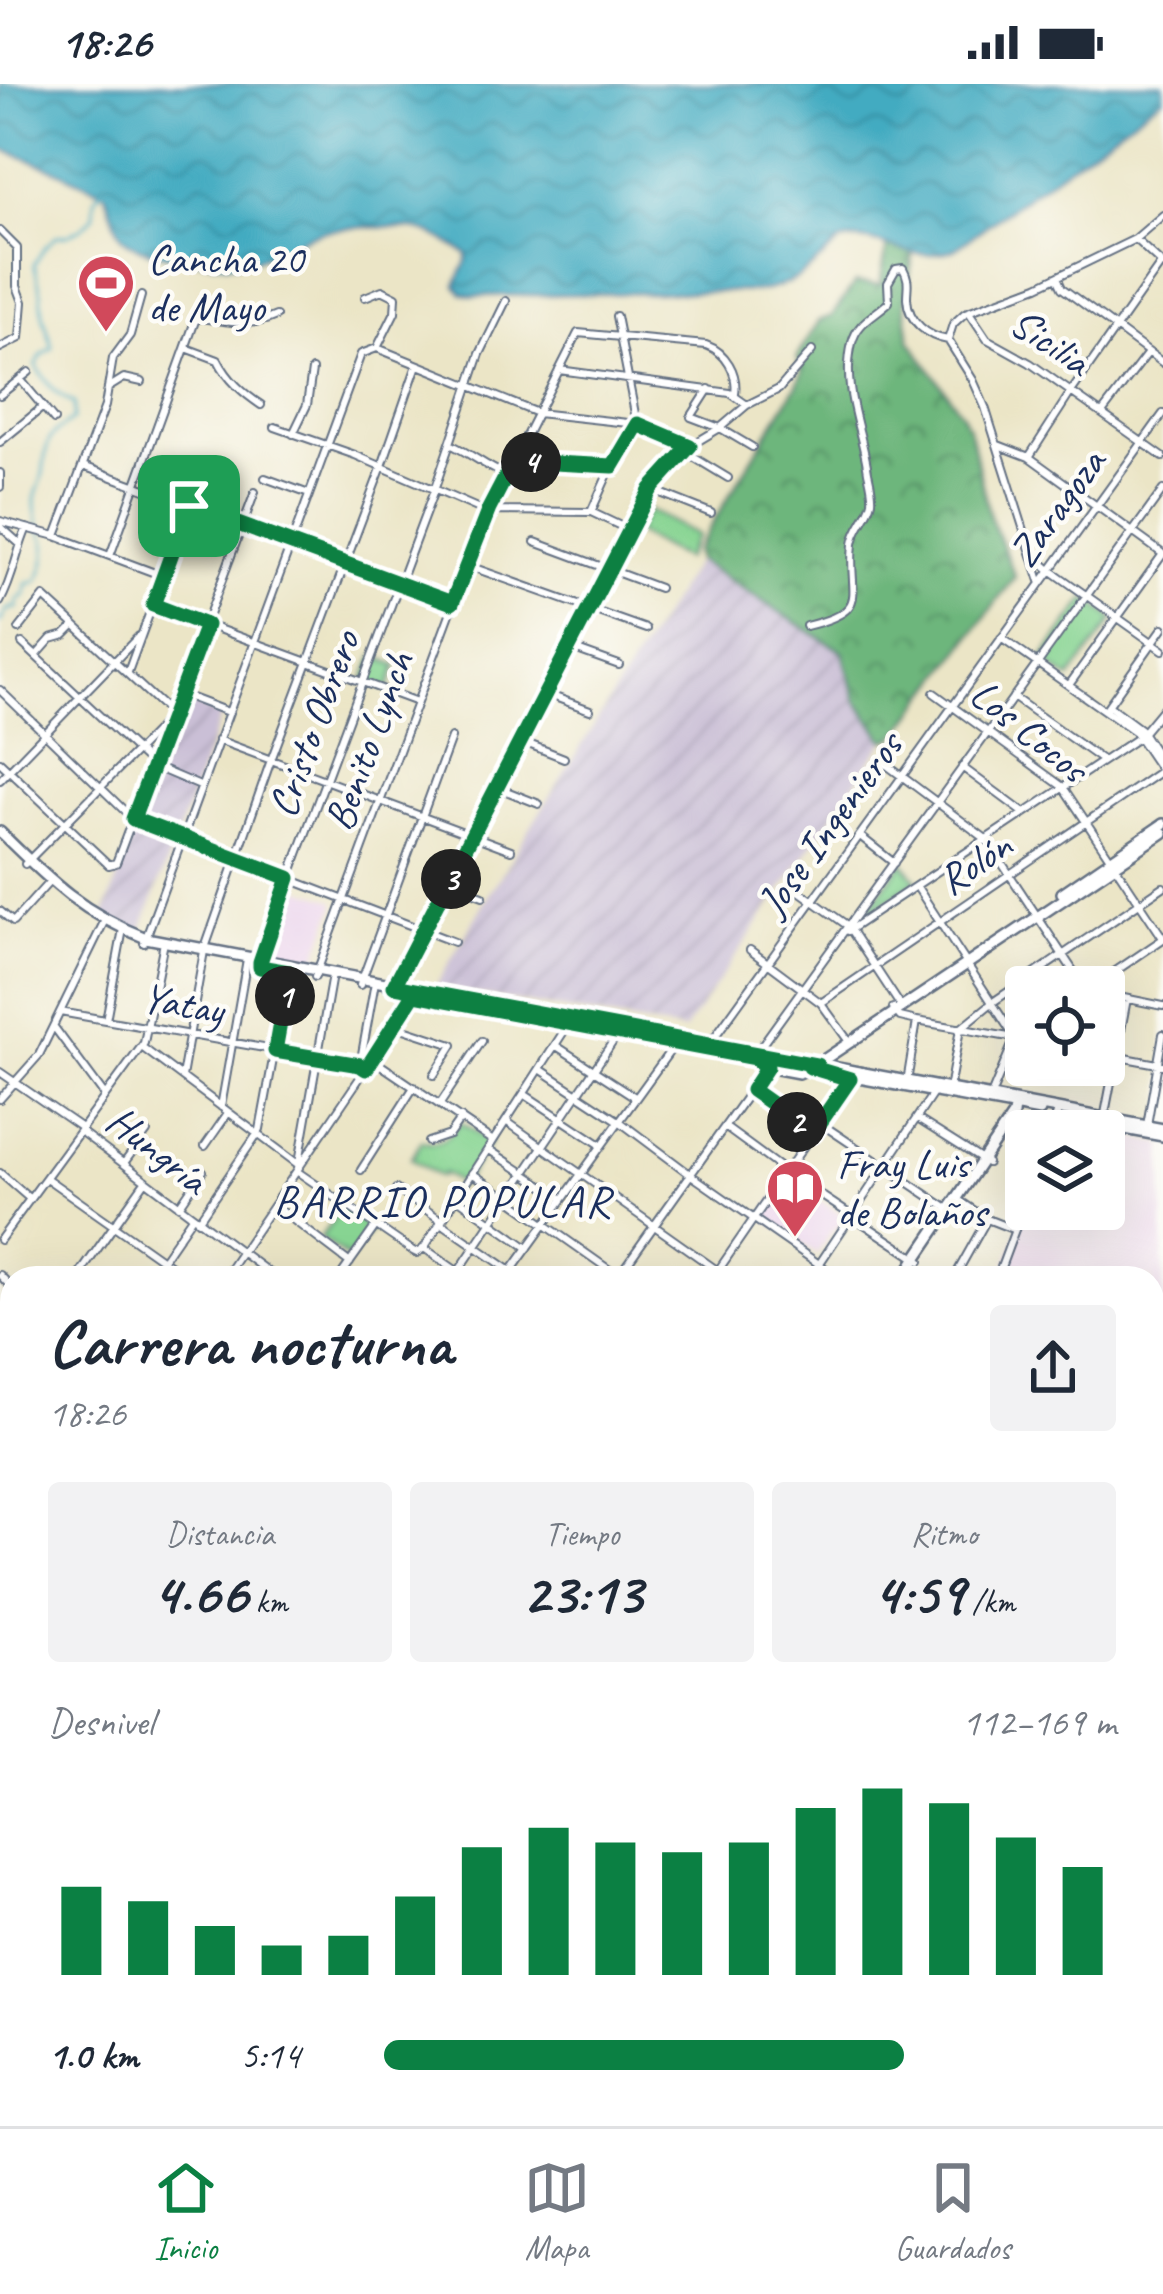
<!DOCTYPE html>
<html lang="es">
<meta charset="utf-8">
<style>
body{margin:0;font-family:Caveat,sans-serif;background:#f2f2f3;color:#1f2937;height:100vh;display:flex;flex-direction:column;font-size:45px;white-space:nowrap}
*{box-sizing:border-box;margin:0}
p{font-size:39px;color:#747a83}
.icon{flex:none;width:66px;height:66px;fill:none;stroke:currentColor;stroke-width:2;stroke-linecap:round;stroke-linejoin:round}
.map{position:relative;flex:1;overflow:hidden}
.sheet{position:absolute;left:0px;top:1182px;width:1164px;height:861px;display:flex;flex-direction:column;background:#fff;border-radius:36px 36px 0 0;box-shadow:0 12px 48px #0002}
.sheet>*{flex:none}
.buttons{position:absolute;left:1005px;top:882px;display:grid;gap:24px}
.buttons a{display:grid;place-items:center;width:120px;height:120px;border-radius:12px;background:#fff;box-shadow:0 12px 48px #0002;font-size:60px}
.pin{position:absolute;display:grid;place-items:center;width:102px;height:102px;color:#fff;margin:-51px;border-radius:24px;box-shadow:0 6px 18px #0006}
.km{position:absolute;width:60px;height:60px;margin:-30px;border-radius:50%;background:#222;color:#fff;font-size:33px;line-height:60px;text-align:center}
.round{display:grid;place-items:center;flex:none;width:126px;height:126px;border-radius:12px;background:#f2f2f3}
.headline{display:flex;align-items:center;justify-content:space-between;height:204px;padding:0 48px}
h1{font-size:66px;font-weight:700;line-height:90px}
.stats{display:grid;grid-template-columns:repeat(3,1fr);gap:18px;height:204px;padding:12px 48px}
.stats div{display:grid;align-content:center;border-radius:12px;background:#f2f2f3;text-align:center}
.stats b{font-size:60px;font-weight:700}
.stats small{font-size:33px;font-weight:400}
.stats p{font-size:33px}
.chart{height:336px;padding:24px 48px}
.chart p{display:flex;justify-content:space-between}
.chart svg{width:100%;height:216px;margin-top:12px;stroke:#0b8043;stroke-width:6}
ul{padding:0 48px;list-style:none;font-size:39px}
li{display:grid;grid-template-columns:192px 144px 1fr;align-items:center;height:90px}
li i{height:30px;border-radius:15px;background:#0b8043}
.status{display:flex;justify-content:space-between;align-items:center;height:84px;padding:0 60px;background:#fff;direction:ltr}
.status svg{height:33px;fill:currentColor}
.tabs{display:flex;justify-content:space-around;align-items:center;height:168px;border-top:3px solid #e0e1e3;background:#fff;font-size:33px;color:#747a83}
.tabs a{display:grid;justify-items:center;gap:6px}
.tabs .active{color:#0b8043}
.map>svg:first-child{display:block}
.built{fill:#ead1ec}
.industrial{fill:url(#industrial-furrows)}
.forest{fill:url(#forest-crowns);stroke:#44726d;stroke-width:3}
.park{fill:#87d492;stroke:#518278;stroke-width:3}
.water{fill:url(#water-waves);stroke:#2e6d90;stroke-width:3}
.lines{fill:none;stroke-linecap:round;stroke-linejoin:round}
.stream{stroke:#42abc1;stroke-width:3}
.minor-casing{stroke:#646f82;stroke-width:10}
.major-casing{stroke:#646f82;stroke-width:14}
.highway-casing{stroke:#646f82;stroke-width:15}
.minor{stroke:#fff;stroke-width:6}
.major{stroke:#fff;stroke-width:9}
.highway{stroke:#fff;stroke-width:10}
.route-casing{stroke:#fff;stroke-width:24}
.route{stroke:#0b8043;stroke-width:15}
.labels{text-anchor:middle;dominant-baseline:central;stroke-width:9;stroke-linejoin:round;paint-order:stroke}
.poi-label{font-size:42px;fill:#1b2f5e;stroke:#fdfcf7;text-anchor:start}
.street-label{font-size:42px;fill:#1b2f5e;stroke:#fdfcf7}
.neighbourhood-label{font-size:45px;letter-spacing:3px;fill:#1b2f5e;stroke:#fdfcf7}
</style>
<div class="status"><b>18:26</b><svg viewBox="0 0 49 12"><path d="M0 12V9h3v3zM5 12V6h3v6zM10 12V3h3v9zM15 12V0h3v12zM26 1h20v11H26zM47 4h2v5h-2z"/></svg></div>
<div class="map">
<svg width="1163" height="2042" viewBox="0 0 1163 2042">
<defs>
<pattern id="industrial-furrows" width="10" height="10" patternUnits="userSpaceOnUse" patternTransform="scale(3)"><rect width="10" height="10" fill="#cabfd6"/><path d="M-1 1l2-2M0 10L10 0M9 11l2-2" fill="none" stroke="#ada4ba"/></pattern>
<pattern id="forest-crowns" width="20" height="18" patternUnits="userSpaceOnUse" patternTransform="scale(3)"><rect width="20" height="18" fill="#6db67c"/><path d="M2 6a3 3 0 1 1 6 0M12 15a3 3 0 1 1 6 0" fill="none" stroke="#599469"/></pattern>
<pattern id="water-waves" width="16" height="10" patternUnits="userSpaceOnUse" patternTransform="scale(3)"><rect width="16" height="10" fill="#42abc1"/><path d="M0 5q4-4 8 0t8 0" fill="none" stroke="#368ca0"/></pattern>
</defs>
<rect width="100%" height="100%" fill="#fdfcf7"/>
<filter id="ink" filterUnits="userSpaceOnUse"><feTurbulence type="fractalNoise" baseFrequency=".00833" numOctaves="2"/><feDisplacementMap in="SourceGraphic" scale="24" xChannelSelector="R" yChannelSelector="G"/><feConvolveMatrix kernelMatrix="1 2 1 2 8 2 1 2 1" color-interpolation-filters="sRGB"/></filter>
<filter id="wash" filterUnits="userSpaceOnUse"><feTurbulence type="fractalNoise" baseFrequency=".004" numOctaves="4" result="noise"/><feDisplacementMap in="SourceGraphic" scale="48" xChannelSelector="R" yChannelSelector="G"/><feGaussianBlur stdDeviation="2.7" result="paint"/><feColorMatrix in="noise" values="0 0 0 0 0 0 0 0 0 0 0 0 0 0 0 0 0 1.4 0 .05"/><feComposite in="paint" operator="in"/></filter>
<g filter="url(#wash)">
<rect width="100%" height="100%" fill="#ebe5c6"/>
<path class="built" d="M296,803L334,816L336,820L315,877L312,879L271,872L268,869L292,805Z
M1104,1049L1163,1060V1607L1152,1617V1194H1001L1026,1125H1104Z
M786,1096L791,1097L843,1132L837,1145L834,1144L817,1170L762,1133Z"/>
<path class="industrial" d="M697,476L843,568L856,615L885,656L684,947L435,903L491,807Z
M182,616L221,632L141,848L104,832Z"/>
<path class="forest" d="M887,163L913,169L905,221L910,256L962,330L970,348L989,430L1015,493L896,653L885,656L856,615L843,568L697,476L695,468L797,301L802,288L797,273L819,237L832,232L855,199L880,201Z"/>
<path class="park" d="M648,426L697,451L685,475L635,449Z
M1086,515L1114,535L1070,595L1042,576Z
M374,572L397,581L388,605L364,597Z
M903,778L917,796L861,834Z
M460,1038L490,1058L462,1101L443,1089L440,1093L411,1075L422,1057C439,1064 451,1051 460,1038Z
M342,1124L371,1145L349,1175L320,1154Z"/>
<path class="water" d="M0,0H1163V13L953,166C944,168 934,171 924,170C895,169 867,148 839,159C810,184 798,202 758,207L472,212L462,209L456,201L467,177V170C455,163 439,152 426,148C403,141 337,142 314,150C280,162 266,178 227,180C202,176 139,172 123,153C112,140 113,122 104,108L44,81L0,65Z"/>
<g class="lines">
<path class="stream" d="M0,538L8,525L17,524L18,516L26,510L27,500L37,497C59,459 34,451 35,416C36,407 42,398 43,389C47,359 45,352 73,336L74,319C56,312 46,298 36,281L42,271L53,264L43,231L41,208L34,180L45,163L57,152L68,151L83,143L94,132L95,114L102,105"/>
</g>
</g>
<g filter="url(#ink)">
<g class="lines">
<g class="minor-casing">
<path id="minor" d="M0,147L17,164V202L23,218L20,254L0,264
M1135,155L1163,181
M1057,193L1062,204L1163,279
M365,213L382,206L396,213L395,228L377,264
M969,228L987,255L1030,279L1163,373
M186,264L218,276C228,296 243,309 261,321
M559,286L730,309L747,321
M20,295L54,336
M108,304L124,294L142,298
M709,305L691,333L720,344L752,363
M0,311L29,288
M1102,329L1147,270
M275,343L355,371L484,427L591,428L629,446
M293,350L307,321L312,286
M0,358L43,323
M450,360C470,369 486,383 506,391
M998,361L1029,373L1163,470L1069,601
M685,368L728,394
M1029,373L1071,308L1161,180
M514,377L612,381
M83,382L452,519
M0,389V403
M265,394L309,410
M653,406L711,429
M591,428L612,381L637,340L616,232
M0,437L56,452L163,492
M0,437L1,443L20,460
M56,452L105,322L113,274L130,251L141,212
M535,458L659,504
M1033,471L1049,485L1163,566
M110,472L195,237L200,234C226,237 251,244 276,232
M466,481L646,545
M1040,497L985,323L973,296L948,256L953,240L965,229L1038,202L1135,155L1163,131
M0,518C14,493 16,468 27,444
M153,521L414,617
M806,542C874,526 847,511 853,460C855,444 869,432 872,417C873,408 870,397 868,388C862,345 841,304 852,259C857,238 874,232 889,218L888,199L896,185L903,184C910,197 907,201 907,214C908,238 928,253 948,256
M19,545L44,513L172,631L25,780
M1001,554L1135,648L1162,688
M22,559L153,682L200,702
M569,563L619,581
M36,572L51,555L65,551L74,542
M128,588L203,383
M0,606L133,735L454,858
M544,609L590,626
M934,609L1063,703L1163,854
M181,610L228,628
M1013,613L1103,677
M1109,622L1140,645L1163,680
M1105,626L1163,544
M218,656L511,766
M521,657L564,674
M880,676L986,755L1084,903
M0,678L109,781L116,779L255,408
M962,683L1024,729
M0,696L139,552
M496,703L539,720
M860,752L894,779
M448,799L483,812
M917,803L1015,954
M795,804L848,842L902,924
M0,827L13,838L50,797
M848,847L1139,653L1163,624
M144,859L361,270L377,264L537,329L637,340L690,362
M750,866L821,919L850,959
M260,883L289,794L435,404L480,270L506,217
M315,893L489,425L578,249L706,261C726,268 738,289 735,310
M360,901L451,654
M1092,903L1163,855
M393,906L651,405L690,362L720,344L747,321L779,305L812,267
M1104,910L1163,922
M821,919L1161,687
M893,924L900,933L917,937L1026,956
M60,928L360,981L366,985
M106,936L123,845
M395,942L453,961L434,991
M54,943L105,1012
M711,958L1163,330
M555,961L635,1013
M143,964L299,1081
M756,969L1163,406
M1104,970L1163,981
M372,975L493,1057
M360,981L375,898
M540,985L619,1037L691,1091L839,1194
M0,988L80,1043L84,1050L276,1194
M182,993L204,867L271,676L382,382L417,281
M907,998L917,937
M949,1005L960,945L993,918L1163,803
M752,1006L813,1049
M524,1010L601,1061
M990,1014L1015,954L1026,947
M0,1015L39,971L105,836
M440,1020L482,957
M221,1023L247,875
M1104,1035L1127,915
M919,1036L987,1079
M506,1037L728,1194
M820,1039L954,1129
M1147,1041L1163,950
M726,1044L786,1088L920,1177
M1051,1047L1057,1030
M428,1058L449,1051L461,1034
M205,1062L228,1029
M488,1065L563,1115
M124,1079L147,1048
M298,1084L332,891
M361,1086L414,1003
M298,1088L413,1167L417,1169L424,1164L467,1194
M0,1089L30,1115
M472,1089L621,1194
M46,1094L188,1194
M396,1105L441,1136
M456,1113L528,1164
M957,1115L987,1135L1015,1146
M179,1122L203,1087
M275,1122L350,1179
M198,1137L260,1046L290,883
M440,1138L521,1194
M0,1156L144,959L164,858
M424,1164L568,941V935
M0,1191L12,1204
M77,1194L146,1096
M150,1194L192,1133
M224,1194L395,942L415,906
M339,1194L375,1143
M454,1194L618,950L619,945
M506,1194L675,960L676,955
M617,1194L767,983
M713,1194L850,995
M810,1194L934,1008
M954,1194L987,1135
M997,1194L1026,1116
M0,1318L12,1326
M0,1350L12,1333
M0,1368L12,1376
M0,1466L12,1474
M0,1476L12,1459
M0,1563L12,1572
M0,1614L12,1622
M0,1663L12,1671
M0,1673L12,1656
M0,1761L12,1770
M0,1806L12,1788
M0,1840L12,1852
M4,1918L12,1906
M0,2014L12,1996
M196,2031L208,2042
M387,2031L402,2042
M481,2031L495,2042
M743,2031V2042
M912,2031L923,2042
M0,2039L5,2042
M338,2042L346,2031
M460,2042L468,2031
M565,2042L566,2031
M643,2042L644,2031
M691,2042L699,2031
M812,2042L822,2031"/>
</g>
<g class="major-casing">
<path id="major" d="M0,748C50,797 80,828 146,854L1163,1045
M1062,809L1163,740
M754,974L767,983L799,989L816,981L1163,749
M826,988L1040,1027
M1098,1040L1163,1052
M903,1194L1013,1031L1014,1023
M0,1262L12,1274
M0,1271L12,1283
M0,1914L12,1925
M0,1945L12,1956
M89,2031L100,2042"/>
</g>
<g class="highway-casing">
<path id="highway" d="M1152,1638L1163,1628
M0,1932L12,1944
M100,2031L112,2042
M115,2031L128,2042
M786,2042L796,2031"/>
</g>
<use href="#minor" class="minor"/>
<use href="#major" class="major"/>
<use href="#highway" class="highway"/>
</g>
</g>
<g class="lines" filter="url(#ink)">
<g class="route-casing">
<path id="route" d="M638,340L690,362L651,405L394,902L817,981L810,983L850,995L813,1049L752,1006L767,983L754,974L414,910L366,985L360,981L275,967L289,888L260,883V878L289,794L133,735L206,541L153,521L189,422L452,519L489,425L514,377L613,382Z"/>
</g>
<use href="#route" class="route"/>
</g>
<defs>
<g id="stadium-pin" transform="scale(3)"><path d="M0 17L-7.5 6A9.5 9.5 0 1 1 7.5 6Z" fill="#d1495b" stroke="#fdfcf7"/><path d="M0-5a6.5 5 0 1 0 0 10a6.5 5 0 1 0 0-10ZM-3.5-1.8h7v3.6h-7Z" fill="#fff"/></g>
<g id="library-pin" transform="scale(3)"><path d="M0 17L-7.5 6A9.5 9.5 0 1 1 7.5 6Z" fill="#d1495b" stroke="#fdfcf7"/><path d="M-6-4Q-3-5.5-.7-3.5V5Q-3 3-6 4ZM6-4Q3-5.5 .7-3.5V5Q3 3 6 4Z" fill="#fff"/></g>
</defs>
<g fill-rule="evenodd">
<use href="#stadium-pin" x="106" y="199"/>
<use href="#library-pin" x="795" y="1104"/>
</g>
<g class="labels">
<g class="poi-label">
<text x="148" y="175">Cancha 20<tspan x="148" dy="48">de Mayo</tspan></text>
<text x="837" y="1080">Fray Luis<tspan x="837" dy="48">de Bolaños</tspan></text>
</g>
<g class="street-label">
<text transform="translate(1050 258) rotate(34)">Sicilia</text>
<text transform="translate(1057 424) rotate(-54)">Zaragoza</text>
<text transform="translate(314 640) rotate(-70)">Cristo Obrero</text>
<text transform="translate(1029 647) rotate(39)">Los Cocos</text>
<text transform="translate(369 657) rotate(-70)">Benito Lynch</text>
<text transform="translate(830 740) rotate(-54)">Jose Ingenieros</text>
<text transform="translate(975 779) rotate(-34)">Rolón</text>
<text transform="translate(183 920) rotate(10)">Yatay</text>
<text transform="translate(157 1066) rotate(38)">Hungría</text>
</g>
<g class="neighbourhood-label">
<text x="443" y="1117">BARRIO POPULAR</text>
</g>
</g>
</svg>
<div class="buttons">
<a><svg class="icon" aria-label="locate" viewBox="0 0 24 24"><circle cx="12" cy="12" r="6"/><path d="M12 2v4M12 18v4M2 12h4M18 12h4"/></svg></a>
<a><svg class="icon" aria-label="layers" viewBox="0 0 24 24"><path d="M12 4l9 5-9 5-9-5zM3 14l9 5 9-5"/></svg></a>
</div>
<div class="pin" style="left:189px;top:422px;background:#1e9e55"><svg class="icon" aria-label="arrive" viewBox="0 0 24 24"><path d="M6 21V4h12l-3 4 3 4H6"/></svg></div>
<b class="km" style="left:285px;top:912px">1</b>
<b class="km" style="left:797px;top:1038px">2</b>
<b class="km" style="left:451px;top:795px">3</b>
<b class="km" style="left:531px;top:378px">4</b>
<section class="sheet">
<div class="headline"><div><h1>Carrera nocturna</h1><p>18:26</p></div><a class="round"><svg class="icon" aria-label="share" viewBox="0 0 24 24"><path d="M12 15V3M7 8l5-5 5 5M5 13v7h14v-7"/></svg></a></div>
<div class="stats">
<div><p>Distancia</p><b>4.66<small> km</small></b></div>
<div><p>Tiempo</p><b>23:13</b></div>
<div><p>Ritmo</p><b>4:59<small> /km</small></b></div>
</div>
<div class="chart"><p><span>Desnivel</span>112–169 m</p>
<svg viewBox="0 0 160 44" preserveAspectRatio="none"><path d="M5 44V26M15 44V29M25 44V34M35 44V38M45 44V36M55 44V28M65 44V18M75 44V14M85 44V17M95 44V19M105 44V17M115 44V10M125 44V6M135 44V9M145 44V16M155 44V22"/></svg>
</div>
<ul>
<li><b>1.0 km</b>5:14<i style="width:71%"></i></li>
</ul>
</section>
</div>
<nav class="tabs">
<a class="active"><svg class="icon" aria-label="home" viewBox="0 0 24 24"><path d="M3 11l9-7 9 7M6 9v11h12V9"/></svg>Inicio</a>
<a><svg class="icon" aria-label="map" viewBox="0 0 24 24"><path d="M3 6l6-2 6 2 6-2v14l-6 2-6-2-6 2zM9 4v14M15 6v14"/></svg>Mapa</a>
<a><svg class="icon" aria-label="saved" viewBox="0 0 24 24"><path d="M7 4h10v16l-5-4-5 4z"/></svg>Guardados</a>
</nav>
